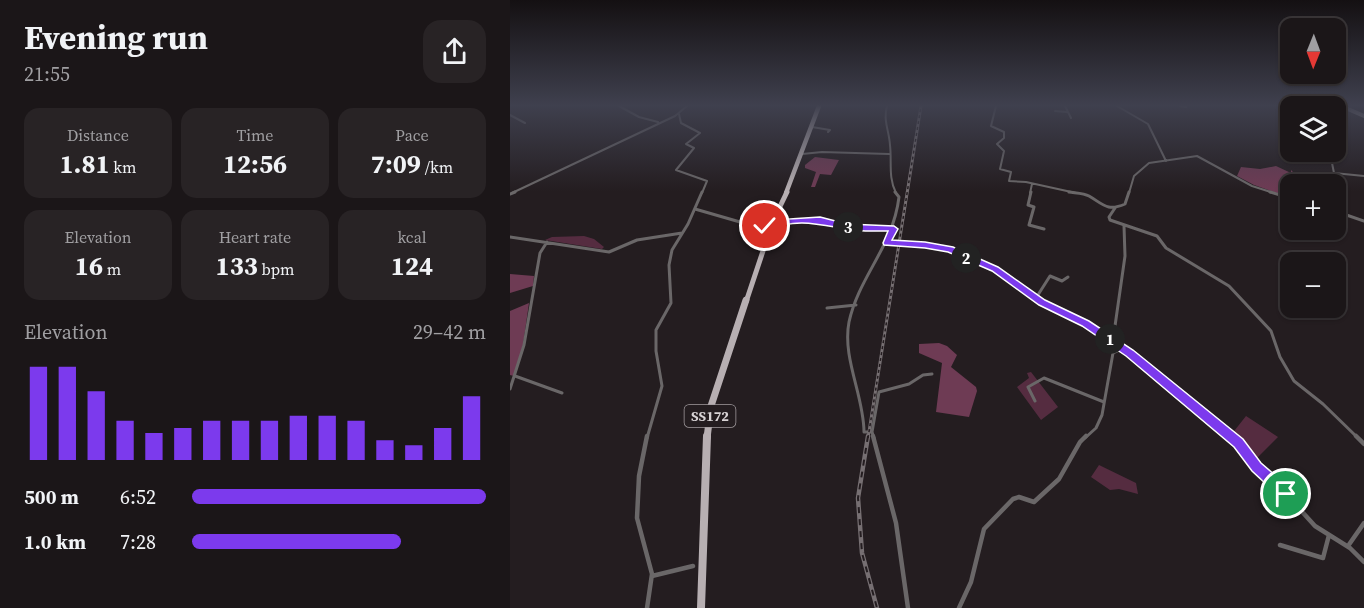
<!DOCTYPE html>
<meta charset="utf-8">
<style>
body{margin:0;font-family:"Source Serif 4",serif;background:#282325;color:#f1f3f6;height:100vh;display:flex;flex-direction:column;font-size:22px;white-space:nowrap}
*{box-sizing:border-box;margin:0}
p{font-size:20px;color:#a09fa2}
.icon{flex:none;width:33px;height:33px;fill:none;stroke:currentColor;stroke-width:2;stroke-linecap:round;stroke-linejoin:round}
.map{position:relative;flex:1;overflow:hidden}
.sheet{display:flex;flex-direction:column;background:#1b1618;width:510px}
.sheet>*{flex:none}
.needle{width:39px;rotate:181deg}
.buttons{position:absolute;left:770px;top:18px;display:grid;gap:12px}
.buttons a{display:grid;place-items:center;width:66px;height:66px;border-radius:12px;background:#1b1618;box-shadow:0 2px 4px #0004,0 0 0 2px #393537;font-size:30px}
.pin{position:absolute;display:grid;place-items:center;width:51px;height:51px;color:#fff;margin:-26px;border:3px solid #fff;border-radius:50%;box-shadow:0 2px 6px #0007}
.km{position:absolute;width:30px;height:30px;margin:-15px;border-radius:50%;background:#222;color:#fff;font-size:16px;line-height:30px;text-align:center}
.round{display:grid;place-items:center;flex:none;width:63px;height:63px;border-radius:18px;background:#282325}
.summary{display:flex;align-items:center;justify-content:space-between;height:102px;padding:0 24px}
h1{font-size:33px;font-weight:700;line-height:45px}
.figures{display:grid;grid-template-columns:repeat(3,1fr);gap:9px;height:102px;padding:6px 24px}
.figures div{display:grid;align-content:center;border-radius:15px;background:#282325;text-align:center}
.figures b{font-size:26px;font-weight:700}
.figures small{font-size:16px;font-weight:400}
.figures p{font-size:16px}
.chart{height:168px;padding:12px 24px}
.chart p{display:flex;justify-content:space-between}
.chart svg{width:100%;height:108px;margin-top:6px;stroke:#7c3aed;stroke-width:6}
ul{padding:0 24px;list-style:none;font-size:20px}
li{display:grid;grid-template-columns:96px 72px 1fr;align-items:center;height:45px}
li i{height:15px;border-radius:8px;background:#7c3aed}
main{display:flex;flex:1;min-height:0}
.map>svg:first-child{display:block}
.green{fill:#552c40}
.forest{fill:#6e3b54}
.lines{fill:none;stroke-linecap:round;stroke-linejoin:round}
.street-far2{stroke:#6a6768;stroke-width:2}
.street-far1{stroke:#6a6768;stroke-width:3}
.street{stroke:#6a6768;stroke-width:4.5}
.secondary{stroke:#959092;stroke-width:4}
.primary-far3{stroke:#b7afb2;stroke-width:4.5}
.primary-far2{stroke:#b7afb2;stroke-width:5}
.primary-far1{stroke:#b7afb2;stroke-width:7}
.primary{stroke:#b7afb2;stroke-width:8}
.rail-far1-casing{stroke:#766f72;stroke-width:3}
.rail-casing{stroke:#766f72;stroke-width:4.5}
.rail-far1{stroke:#241d20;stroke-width:1.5;stroke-dasharray:3;stroke-linecap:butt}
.rail{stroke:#241d20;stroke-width:2;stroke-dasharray:6;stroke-linecap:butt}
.route{fill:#7c3aed;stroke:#fff;stroke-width:1.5}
.labels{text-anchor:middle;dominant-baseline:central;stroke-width:4.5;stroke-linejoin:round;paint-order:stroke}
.shield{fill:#241d20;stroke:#a29c9f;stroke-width:1.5}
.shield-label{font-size:14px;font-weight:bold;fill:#d8d3d5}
</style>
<main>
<section class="sheet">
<div class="summary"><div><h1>Evening run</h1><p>21:55</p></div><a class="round"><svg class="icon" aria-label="share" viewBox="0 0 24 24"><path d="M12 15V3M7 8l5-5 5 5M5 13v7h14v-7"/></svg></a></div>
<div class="figures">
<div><p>Distance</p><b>1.81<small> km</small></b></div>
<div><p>Time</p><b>12:56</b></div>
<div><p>Pace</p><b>7:09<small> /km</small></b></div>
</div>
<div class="figures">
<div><p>Elevation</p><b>16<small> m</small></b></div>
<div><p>Heart rate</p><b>133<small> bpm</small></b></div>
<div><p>kcal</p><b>124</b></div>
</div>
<div class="chart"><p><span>Elevation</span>29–42 m</p>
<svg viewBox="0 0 160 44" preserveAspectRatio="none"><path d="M5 44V6M15 44V6M25 44V16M35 44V28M45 44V33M55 44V31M65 44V28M75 44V28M85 44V28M95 44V26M105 44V26M115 44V28M125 44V36M135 44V38M145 44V31M155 44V18"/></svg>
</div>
<ul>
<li><b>500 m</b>6:52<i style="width:100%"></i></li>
<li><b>1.0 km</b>7:28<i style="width:71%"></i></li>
</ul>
</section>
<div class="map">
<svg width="854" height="608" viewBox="0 0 854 608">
<rect width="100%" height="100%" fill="#241d20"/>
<path class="green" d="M74,236L84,239L94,247L92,249L35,240L42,237Z
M521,372L548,407L531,420L507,387L519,378L517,373Z
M736,416L768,437L744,461L721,435Z
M589,465L626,483L628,494L609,489L600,490L581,477Z"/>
<path class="forest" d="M305,157L329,160L321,175L310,174L305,187H301L306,172L295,168V165Z
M766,166L781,173V170L788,177L796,175L799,180L782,178L773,195L744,185L727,176L731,167L750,169Z
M0,274L24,276L23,286L0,293Z
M19,303L13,345L4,376L0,375V311Z
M429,343L437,346L447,355L441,367L466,387L467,391L459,417L426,412L432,363L409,353V344Z"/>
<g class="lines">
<path class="street-far2" d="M109,106L129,117L148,122
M377,106C373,121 379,130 380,145C382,161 378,178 386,193
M486,106L481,126L494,132V138L487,144L494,151L490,169L501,172L499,181L516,182L566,193
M555,106L561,118
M607,106L638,124L656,161
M670,106L676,107
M545,111L557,112
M169,114L171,123L190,133L176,144L184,148L166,170L197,181L192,193
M0,115L15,123
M302,127L320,130L318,132
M815,152L821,158L824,173
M292,154L312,152L379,154
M825,186H832L824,173L854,176
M2,193L165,116L177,106
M520,193L522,184
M619,193L624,176L639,163L687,156L742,186L764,193
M774,193L782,178L817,184"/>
<path class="street-far1" d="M521,192L518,205L524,207L519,225L534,229
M559,192C565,193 574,193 579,196C593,204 597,212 615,204L619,192
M760,192L780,198
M0,194L5,192
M773,196L775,192
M605,208L599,217L600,220L647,236L656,248L719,286L761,331L770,357L784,381L813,404L848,438
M185,209L237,224H259
M825,211L854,221
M269,223L309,220L337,227L384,229
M0,237L99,252L127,240L172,233
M377,243L439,249L485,269L532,302L603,340L722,438
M526,298L540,276L552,281L558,277
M317,308L346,305
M603,340L615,256L614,226
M5,376L52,393
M0,389L14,345L30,253L37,242
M525,401L518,387L534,378L594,402
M362,432H354C354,396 332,358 339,322C349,276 383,247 389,197L385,192
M137,438L152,386L146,351V330L161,303L159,265L162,250L178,224L192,192
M364,438L362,432L369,392L399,384L413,375L422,374
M575,438L586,428L592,415L603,353L612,349"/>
<path class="street" d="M137,436L129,476L127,518L142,574L137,608
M363,436L386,523L398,608
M720,436L728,443L746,467L776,494L805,526L840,548L854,562
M846,436L854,444
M770,545L813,558L819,535
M838,546L854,523
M142,576L183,566
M449,608L461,582L474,529L503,499L509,497L524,502L549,479L570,442L576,436"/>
<path class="secondary" d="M831,106L854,116"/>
<path class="primary-far3" d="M276,193L309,106"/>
<path class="primary-far2" d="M259 226a5 5 0 1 1 10 0a5 5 0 1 1-10 0Z
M262,223L277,192
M236,302L260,230"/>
<path class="primary-far1" d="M197,438L201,406L236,300"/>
<path class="primary" d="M191,608L197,436"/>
<g class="rail-far1-casing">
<path id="rail-far1" d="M358,438L411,106"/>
</g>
<g class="rail-casing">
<path id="rail" d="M358,436L348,498L352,553L367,608"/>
</g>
<use href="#rail-far1" class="rail-far1"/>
<use href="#rail" class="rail"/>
</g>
<linearGradient id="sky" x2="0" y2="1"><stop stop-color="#141012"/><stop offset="0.55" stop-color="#3f404e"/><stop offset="1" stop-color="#3f404e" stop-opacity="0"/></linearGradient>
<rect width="854" height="191" fill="url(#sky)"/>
<path class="route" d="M310,217L337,224L384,226L388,229L382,240L415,242L443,247L488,267L535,300L579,321L623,350L733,439L751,463L781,489L783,494L781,498L776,500L771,498L742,471L724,447L616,356L572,326L529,305L482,271L438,252L415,248L374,245L373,243L378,231C364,231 349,232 336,229C307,224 286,218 257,230L251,226L264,220Z"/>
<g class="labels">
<rect class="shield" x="174.5" y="405" width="51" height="22" rx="4.5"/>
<g class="shield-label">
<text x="200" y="416">SS172</text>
</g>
</g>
</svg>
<div class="buttons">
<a><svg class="needle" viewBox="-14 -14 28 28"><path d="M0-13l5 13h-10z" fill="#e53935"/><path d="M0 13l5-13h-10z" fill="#a09fa2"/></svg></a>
<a><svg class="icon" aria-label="layers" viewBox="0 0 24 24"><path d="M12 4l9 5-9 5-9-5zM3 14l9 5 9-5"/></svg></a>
<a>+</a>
<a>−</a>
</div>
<div class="pin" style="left:776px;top:494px;background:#1e9e55"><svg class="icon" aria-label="arrive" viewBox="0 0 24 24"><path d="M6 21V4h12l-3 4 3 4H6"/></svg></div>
<div class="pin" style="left:255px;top:226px;background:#d93025"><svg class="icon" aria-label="check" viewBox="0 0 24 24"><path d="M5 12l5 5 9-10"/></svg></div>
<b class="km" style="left:600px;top:339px">1</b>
<b class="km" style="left:456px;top:258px">2</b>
<b class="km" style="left:338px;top:227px">3</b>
</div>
</main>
